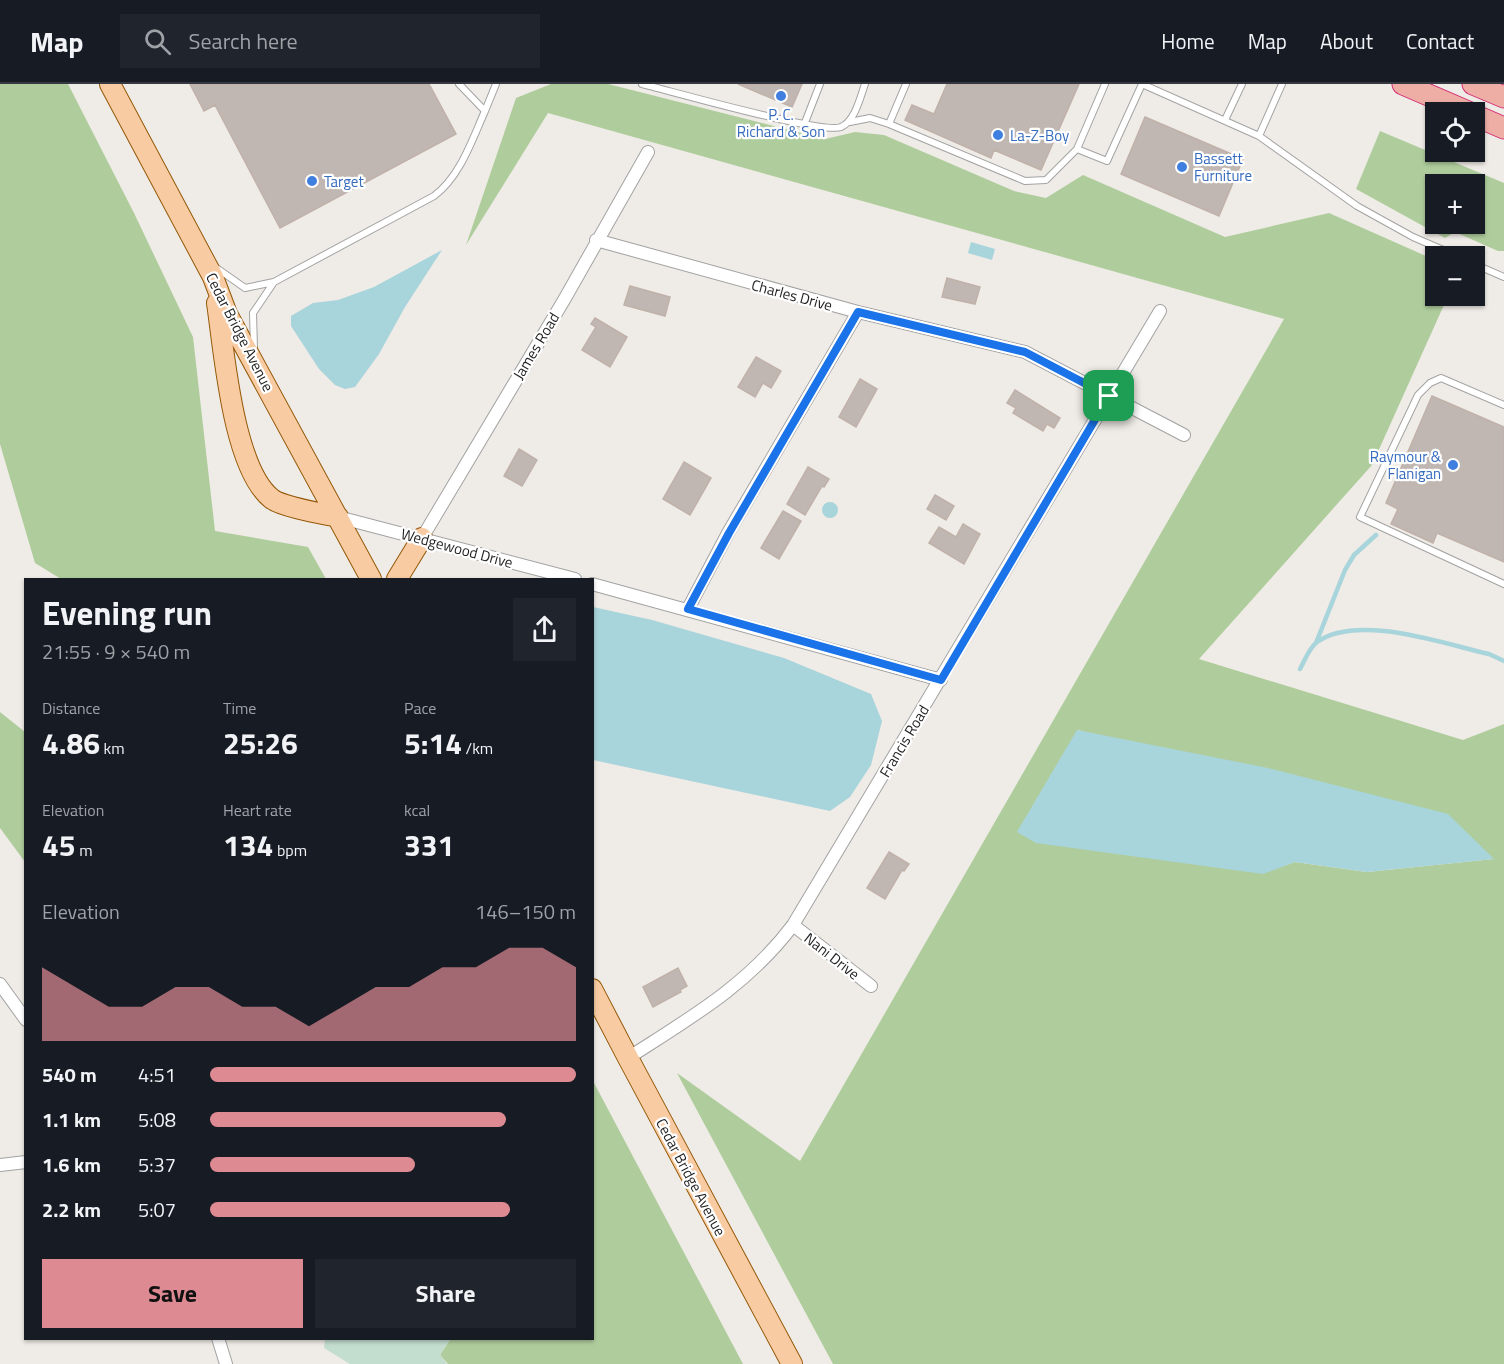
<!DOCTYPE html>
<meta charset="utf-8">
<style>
body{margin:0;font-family:"Titillium Web",sans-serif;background:#20242c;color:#f1f3f6;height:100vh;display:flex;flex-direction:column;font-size:22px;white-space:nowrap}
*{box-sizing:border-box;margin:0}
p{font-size:20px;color:#9ea1a6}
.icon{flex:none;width:33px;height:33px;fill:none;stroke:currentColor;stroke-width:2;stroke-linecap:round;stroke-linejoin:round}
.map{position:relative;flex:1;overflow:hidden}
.details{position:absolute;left:24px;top:494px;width:570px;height:762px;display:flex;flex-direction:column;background:#171b24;border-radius:0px;box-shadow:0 2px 4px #0004}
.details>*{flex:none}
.buttons{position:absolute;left:1425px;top:18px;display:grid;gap:12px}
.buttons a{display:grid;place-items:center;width:60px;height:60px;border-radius:0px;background:#171b24;box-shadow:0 2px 4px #0004;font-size:30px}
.pin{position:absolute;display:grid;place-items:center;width:51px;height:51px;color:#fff;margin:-26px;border-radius:12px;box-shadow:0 3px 9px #0006}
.round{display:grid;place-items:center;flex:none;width:63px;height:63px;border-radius:0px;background:#20242c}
.summary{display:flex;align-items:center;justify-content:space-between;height:102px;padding:0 18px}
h1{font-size:33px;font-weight:700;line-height:45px}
.figures{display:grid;grid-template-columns:repeat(3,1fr);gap:9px;height:102px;padding:6px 18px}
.figures div{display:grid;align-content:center}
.figures b{font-size:30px;font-weight:700}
.figures small{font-size:16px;font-weight:400}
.figures p{font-size:16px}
.chart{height:168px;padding:12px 18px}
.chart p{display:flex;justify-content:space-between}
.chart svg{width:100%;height:108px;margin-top:6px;fill:#dd8a93;opacity:.7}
.action{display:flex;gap:12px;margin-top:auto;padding:12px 18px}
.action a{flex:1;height:69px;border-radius:0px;background:#dd8a93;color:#111;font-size:24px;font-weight:700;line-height:69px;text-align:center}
.action a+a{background:#20242c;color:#f1f3f6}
ul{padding:0 18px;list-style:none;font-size:20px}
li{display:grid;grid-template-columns:96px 72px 1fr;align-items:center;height:45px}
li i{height:15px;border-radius:8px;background:#dd8a93}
header{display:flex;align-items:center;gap:36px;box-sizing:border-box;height:84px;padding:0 30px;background:#171b24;border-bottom:2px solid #363941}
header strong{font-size:28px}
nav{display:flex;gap:33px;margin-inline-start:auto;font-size:21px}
.search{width:420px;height:54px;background:#20242c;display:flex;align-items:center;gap:15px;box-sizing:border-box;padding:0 21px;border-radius:0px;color:#9ea1a6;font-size:22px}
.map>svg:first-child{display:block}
.forest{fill:#afcd9c;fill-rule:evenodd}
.wetland{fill:#c3ddcf}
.water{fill:#a8d4db}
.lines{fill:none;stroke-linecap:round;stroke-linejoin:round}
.stream{stroke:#a8d4db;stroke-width:4.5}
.building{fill:#c0b7b2;stroke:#c0b1a9;stroke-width:1.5}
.service-casing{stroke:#a3a3a3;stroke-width:8}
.minor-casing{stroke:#a3a3a3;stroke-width:14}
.primary-casing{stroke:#935807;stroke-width:22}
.trunk-casing{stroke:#d32d75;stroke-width:23}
.service{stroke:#fff;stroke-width:6}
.minor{stroke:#fff;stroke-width:12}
.primary{stroke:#f8cba2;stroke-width:20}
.trunk{stroke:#eeaea5;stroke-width:21}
.route-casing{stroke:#fff;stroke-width:12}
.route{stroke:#1a73e8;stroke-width:8}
.shop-dot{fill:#3f7fe0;stroke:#fff;stroke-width:2}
.labels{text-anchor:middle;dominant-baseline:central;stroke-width:4.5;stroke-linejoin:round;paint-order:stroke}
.shop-label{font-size:15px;fill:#366cbe;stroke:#fff;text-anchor:start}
.street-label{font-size:15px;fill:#1f1f1f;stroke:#fff}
</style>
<header>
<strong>Map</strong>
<div class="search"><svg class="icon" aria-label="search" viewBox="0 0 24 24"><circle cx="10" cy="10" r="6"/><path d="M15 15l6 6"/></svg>Search here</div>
<nav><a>Home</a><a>Map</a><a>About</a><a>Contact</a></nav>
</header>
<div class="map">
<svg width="1504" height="1280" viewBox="0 0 1504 1280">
<rect width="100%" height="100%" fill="#efebe6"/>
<path class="forest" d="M0,0H68L134,129L193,253L215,447L308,463L326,495H61L35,479L0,360Z
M551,0H608L825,55L855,48L884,51L1014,107L1046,114L1083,91L1225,153L1329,129L1435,176L1436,212H1448L1372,381L1199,575L1463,656L1504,640V1280H833L677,989L800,1077L1284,235L548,29L466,161L516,14ZM1078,646L1493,775L1367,788L1295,778L1263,789L1018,747Z
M1380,47L1504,99V167H1498L1455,148L1445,154L1356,105ZM1474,100V140H1436V100Z
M0,628L25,648V778L0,744Z
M593,997L743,1280H448L440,1271L451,1254H592Z"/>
<path class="wetland" d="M325,1254H451L440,1271L447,1280H350L324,1264Z"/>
<path class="water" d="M971,158L995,165L992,176L968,169Z
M442,166L405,223L379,270L355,303L345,305L335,301L319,285L291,242V232L313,219L338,216L374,203Z
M822 426a8 8 0 1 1 16 0a8 8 0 1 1-16 0Z
M593,523L652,536L784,574L871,610L882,637L871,681L850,713L830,727L593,676Z
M1077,646L1268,684L1448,730L1494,775L1367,788L1295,778L1263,790L1036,759L1017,748Z"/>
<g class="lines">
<path class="stream" d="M1316,559L1345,486L1354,471L1376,451
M1300,585C1305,576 1309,564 1317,558C1358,529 1444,560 1489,570L1504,577"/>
</g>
<path class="building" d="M190,0H429L456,50L280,144L215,21L204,27Z
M738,0H802L792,23Z
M947,0H1079L1041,86L994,66L991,74L905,36L912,21L934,30Z
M1145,33L1243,75L1219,132L1121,90Z
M947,194L980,203L975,220L942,213Z
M630,202L670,213L665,232L624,221Z
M595,234L627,253L610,283L582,266L596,243L591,240Z
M756,273L781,287L771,304L763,299L755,313L738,303Z
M860,295L877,305L856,343L839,333Z
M1015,306L1060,334L1054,344L1047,340L1043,347L1013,329L1016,324L1007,319Z
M1432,312L1504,343V478L1437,449L1433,459L1391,440L1398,425L1386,419Z
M519,365L537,376L522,402L504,392Z
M684,378L711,394L690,431L663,415Z
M808,383L829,395L824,403L822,402L805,431L787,420Z
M935,411L954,422L946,436L927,425Z
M783,427L801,437L779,475L761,464Z
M963,440L980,450L964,480L929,459L939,443L956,453Z
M889,768L909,780L904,787L902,786L885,815L867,804Z
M678,884L687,902L680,906L681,908L653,923L643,903Z"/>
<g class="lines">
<g class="service-casing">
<path id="service" d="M642,0C671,7 824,51 841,43C855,37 860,14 865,0
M1142,0L1259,52L1357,122L1413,153L1457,172
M485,27L496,0
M1225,36L1242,0
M850,38L870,34L889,40L1025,97L1046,96L1077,65L1105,0
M889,40L906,0
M804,41L820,0
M1259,52L1282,0
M1077,65L1107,77L1142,0
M1474,180L1504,193
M215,183L245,204L274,198L434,112C460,93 472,56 485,27L459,0
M254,265L253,229L274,198
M1504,321L1441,294L1430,299L1418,311L1360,433L1504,500"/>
</g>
<g class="minor-casing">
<path id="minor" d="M596,156L858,228L1025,268L1184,351
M338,433L575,495
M422,454L564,216L648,68
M592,500L941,596
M688,525L728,449L858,228
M793,841L871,902
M0,900L26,936
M628,974C690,934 748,901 793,841L1160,227
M0,1081L26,1078
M218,1254L226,1280"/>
</g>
<g class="primary-casing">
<path id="primary" d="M110,0L213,193L227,230L371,495
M217,219C224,267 233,385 272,415C283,423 324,430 338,433
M397,495L422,454
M592,905L628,974L792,1280"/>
</g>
<g class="trunk-casing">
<path id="trunk" d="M1403,0L1468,28
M1473,0L1504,13
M1474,31L1504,44"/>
</g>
<use href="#service" class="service"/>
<use href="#minor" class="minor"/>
<use href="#primary" class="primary"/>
<use href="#trunk" class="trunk"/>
</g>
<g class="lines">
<g class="route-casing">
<path id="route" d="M858,228L1025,268L1109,312L941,596L688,525L729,449Z"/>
</g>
<use href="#route" class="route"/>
</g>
<g class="shop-dot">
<circle cx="781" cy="12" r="6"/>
<circle cx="998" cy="51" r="6"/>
<circle cx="1182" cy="83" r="6"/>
<circle cx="312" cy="97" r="6"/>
<circle cx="1453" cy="381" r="6"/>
</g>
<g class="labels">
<g class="shop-label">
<text x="781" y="30" text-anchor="middle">P. C.<tspan x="781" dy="17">Richard &amp; Son</tspan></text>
<text x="1010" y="51">La-Z-Boy</text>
<text x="1194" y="74">Bassett<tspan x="1194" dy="17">Furniture</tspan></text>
<text x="324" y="97">Target</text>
<text x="1441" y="372" text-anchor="end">Raymour &amp;<tspan x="1441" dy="17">Flanigan</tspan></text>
</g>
<g class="street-label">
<text transform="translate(792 211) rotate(15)">Charles Drive</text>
<text transform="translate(240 248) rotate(63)">Cedar Bridge Avenue</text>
<text transform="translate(536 262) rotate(-59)">James Road</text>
<text transform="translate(457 464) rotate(15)">Wedgewood Drive</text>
<text transform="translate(904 657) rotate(-59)">Francis Road</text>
<text transform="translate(832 872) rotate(38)">Nani Drive</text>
<text transform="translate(691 1093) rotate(62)">Cedar Bridge Avenue</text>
</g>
</g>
</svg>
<div class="buttons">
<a><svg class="icon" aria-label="locate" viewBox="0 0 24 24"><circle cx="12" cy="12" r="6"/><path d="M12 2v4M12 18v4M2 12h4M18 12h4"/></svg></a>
<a>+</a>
<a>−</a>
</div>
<div class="pin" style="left:1109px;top:312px;background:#1e9e55"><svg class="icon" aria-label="arrive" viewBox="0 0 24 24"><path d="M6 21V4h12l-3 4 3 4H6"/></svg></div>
<section class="details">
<div class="summary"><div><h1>Evening run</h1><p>21:55 · 9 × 540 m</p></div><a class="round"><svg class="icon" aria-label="share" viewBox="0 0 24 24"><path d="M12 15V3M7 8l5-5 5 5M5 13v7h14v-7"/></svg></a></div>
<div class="figures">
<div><p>Distance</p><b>4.86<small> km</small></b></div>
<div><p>Time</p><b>25:26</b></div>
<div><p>Pace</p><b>5:14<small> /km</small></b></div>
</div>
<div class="figures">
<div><p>Elevation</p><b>45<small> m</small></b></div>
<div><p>Heart rate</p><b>134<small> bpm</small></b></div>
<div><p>kcal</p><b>331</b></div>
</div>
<div class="chart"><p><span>Elevation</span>146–150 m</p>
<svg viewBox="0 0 160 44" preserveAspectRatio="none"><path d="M0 44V14L10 22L20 30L30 30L40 22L50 22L60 30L70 30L80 38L90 30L100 22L110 22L120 14L130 14L140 6L150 6L160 14V44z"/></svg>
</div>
<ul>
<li><b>540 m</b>4:51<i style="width:100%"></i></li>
<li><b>1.1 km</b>5:08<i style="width:81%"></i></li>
<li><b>1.6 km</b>5:37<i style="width:56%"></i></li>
<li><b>2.2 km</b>5:07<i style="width:82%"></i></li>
</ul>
<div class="action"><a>Save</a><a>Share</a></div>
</section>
</div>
